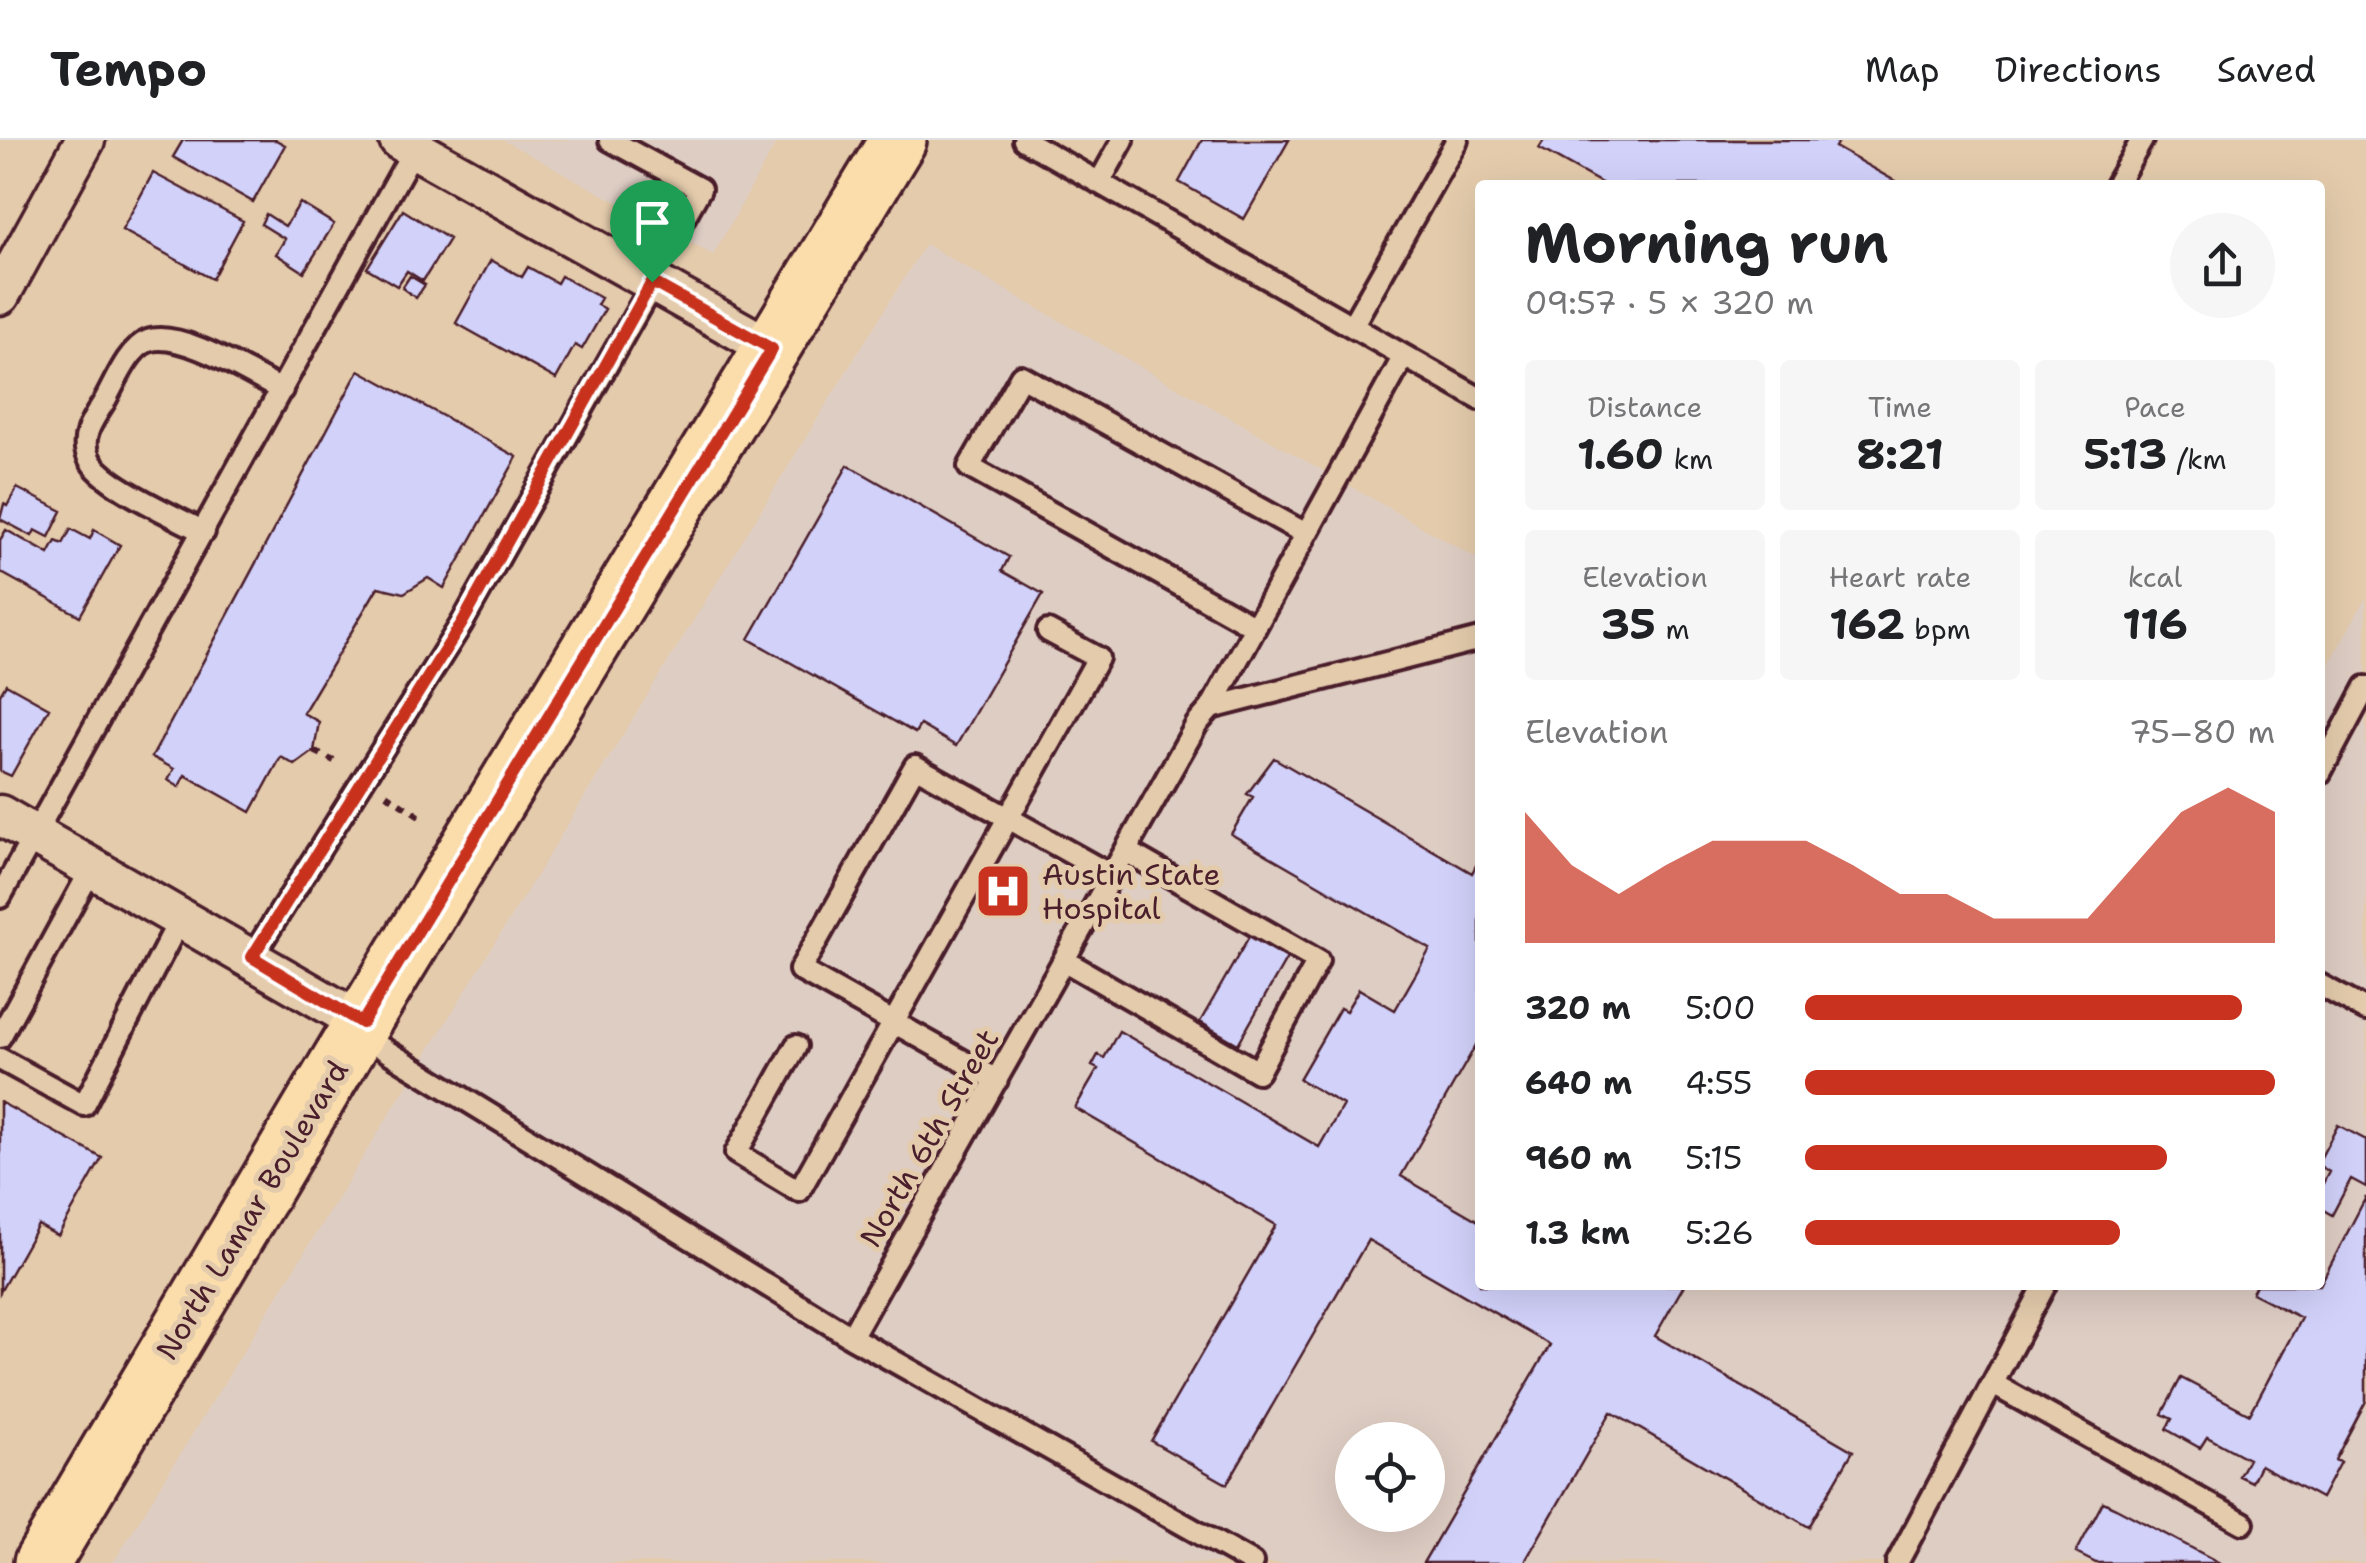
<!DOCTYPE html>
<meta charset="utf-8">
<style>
body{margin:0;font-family:"Shantell Sans",sans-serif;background:#f6f6f6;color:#202124;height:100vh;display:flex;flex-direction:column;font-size:38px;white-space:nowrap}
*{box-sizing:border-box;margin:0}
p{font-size:32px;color:#757577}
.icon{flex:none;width:55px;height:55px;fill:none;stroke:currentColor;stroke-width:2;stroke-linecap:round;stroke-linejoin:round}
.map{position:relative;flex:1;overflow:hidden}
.drawer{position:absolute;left:1475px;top:40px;width:850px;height:1110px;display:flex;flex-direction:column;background:#fff;border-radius:10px;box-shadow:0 10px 40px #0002}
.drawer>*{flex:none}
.buttons{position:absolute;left:1335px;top:1282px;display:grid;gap:20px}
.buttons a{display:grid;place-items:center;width:110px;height:110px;border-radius:50%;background:#fff;box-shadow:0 10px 40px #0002;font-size:50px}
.pin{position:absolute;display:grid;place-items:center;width:85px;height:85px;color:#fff;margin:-102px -42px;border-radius:50% 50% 50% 0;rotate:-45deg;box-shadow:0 0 10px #0007}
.pin .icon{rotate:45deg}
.round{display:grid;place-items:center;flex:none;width:105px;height:105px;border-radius:52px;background:#f6f6f6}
.headline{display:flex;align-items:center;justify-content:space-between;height:170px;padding:0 50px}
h1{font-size:55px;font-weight:700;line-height:75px}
.stats{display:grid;grid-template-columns:repeat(3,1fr);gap:15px;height:170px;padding:10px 50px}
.stats div{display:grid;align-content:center;border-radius:10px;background:#f6f6f6;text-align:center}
.stats b{font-size:42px;font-weight:700}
.stats small{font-size:28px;font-weight:400}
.stats p{font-size:28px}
.chart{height:280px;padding:20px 50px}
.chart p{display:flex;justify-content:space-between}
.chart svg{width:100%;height:180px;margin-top:10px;fill:#c8321e;opacity:.7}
ul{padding:0 50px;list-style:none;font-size:32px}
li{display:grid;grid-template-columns:160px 120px 1fr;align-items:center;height:75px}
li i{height:25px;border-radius:12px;background:#c8321e}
header{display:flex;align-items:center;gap:60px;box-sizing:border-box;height:140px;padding:0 50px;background:#fff;border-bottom:2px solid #e0e0e0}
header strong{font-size:48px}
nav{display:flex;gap:55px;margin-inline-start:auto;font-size:35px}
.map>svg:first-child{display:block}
.built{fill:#decdc3;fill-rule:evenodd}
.building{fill:#d1d1fa;stroke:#4a1f2b;stroke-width:2.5}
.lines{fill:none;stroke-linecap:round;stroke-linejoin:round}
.lane-casing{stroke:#4a1f2b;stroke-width:28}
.street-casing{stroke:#4a1f2b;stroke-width:45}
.primary-casing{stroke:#4a1f2b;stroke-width:62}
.path{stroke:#4a1f2b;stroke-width:6;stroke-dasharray:8 8;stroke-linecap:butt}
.lane{stroke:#e4cbac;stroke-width:20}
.street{stroke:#e4cbac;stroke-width:38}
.primary{stroke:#faddab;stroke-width:55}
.route-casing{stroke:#fff;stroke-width:20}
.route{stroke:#c8321e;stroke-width:12}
.labels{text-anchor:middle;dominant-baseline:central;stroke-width:10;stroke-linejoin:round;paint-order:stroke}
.poi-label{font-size:30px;fill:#4a1f2b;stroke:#e4cbac;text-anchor:start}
.street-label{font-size:30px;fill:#4a1f2b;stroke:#e4cbac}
</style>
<header>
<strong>Tempo</strong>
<nav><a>Map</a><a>Directions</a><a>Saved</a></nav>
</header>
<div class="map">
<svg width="2366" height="1423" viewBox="0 0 2366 1423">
<rect width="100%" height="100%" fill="#e4cbac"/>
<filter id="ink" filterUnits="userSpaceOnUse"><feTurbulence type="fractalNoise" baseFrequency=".01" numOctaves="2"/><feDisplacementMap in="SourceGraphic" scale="20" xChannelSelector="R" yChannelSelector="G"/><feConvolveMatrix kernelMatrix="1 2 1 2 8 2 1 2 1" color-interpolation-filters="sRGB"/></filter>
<g filter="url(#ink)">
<path class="built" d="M503,0H778L713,115Z
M925,104L1480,420V1145H2320V541L2366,457V1423H113ZM1352,1300H1428V1375H1352Z"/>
<path class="building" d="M183,0H276L285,5L253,62L173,17Z
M1202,0H1289L1244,79L1179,42Z
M1544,0H1839L1835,7L1902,45H1605L1539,8Z
M153,33L243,81L212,139L122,90Z
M300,63L334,84L304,132L276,114L285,99L261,84L266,74L285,86Z
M403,70L449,99L423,141L407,131L397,146L367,128Z
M491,120L522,137L528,127L557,143L561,136L601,158L597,165L605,169L582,209L575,205L556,239L456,183Z
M410,136L425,145L416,158L402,148Z
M359,230L517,317L444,448L428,438L404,453L378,447L303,573L319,582L314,611L295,625L281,617L251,672L185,635L179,647L168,640L174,629L152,617Z
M848,325L1009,417L1002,431L1043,454L956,606L920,585L915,593L749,499Z
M17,348L62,371L49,397L35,390L32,396L0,379L4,364L7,366Z
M71,389L90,399L94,390L120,405L80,476L0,432V400L6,390L49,414L56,401L63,404Z
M6,544L49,568L11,636L0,631V554Z
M1274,618L1472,733L1480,718V898L1401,1036L1480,1082V1145H1684L1655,1196L1853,1311L1809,1387L1611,1272L1524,1423H1423L1550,1205L1368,1100L1227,1344L1151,1301L1276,1085L1075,968L1098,929L1092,926L1098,915L1104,918L1119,891L1319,1007L1343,965L1299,939L1340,868L1346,871L1359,849L1395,870L1430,809L1231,694L1253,657L1247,654Z
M1254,788L1292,809L1238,904L1200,882Z
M0,962L102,1018L58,1096L38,1085L0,1152Z
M2338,985L2366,1000V1047L2351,1039L2332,1075L2320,1068V1049L2329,1032L2320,1026V1019Z
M2366,1057V1261L2335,1320L2340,1322L2321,1358L2260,1325L2252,1342L2239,1336L2248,1319L2207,1297L2200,1308L2166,1289L2172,1279L2162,1274L2181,1238L2250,1274L2301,1178L2252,1153L2256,1145H2320Z
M2103,1362L2116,1368L2220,1423H2096L2076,1413Z"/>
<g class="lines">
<g class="lane-casing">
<path id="lane" d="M610,0L700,49L649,140
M1024,0L1480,259
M1099,43L1123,0
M2116,45L2142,0
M1352,186L1457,0
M204,392C177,377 101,345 89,318C79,298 93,279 104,262C114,245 128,208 148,201C180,189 251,235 282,250
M1255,487L969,327L1021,236L1306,394
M1211,568L1404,216
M2320,633L2366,547
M0,757L418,2
M252,817L462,483L653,143
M1065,821L1258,932L1318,821L1126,711
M2320,845L2366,870
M359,894L851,1197L1197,584L1211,568L1480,499
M0,897L92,728
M796,906L736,1013L799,1051L1098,518L1048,491
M0,919L84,965L181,777
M997,940L800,830L915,626L1112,736
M851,1197L1252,1423
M1993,1244L2243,1383
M1897,1423L2045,1145"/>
</g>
<g class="street-casing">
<path id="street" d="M399,0L772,209
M0,155L85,0
M0,675L362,883"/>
</g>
<g class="primary-casing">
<path id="primary" d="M42,1423L362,883L898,0"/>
</g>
<path class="path" d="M314,611L334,621
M386,654L421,677"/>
<use href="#lane" class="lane"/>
<use href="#street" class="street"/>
<use href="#primary" class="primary"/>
</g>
</g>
<g class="lines" filter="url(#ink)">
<g class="route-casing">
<path id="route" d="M652,142L772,209L362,883L252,817L462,483Z"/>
</g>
<use href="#route" class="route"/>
</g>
<defs>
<g id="hospital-square" transform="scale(2.875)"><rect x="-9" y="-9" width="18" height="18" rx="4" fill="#c8321e" stroke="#e4cbac"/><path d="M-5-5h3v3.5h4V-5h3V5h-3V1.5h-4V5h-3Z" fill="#fff"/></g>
</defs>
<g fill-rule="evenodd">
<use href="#hospital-square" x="1003" y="751"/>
</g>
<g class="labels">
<g class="poi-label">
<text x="1042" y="734">Austin State<tspan x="1042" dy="34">Hospital</tspan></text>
</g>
<g class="street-label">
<text transform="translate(929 998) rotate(-60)">North 6th Street</text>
<text transform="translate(252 1070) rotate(-59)">North Lamar Boulevard</text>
</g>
</g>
</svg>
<div class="buttons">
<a><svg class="icon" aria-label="locate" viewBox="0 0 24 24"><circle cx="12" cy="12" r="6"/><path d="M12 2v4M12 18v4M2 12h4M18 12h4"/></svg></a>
</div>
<div class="pin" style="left:652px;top:142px;background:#1e9e55"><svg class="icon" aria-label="arrive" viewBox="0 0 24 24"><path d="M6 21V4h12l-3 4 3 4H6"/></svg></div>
<section class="drawer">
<div class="headline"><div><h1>Morning run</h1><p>09:57 · 5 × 320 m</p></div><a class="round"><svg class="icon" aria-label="share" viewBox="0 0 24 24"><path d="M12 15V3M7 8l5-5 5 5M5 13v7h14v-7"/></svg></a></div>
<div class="stats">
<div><p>Distance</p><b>1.60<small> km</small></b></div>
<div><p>Time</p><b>8:21</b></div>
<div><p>Pace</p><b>5:13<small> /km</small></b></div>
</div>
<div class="stats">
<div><p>Elevation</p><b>35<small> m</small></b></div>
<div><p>Heart rate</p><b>162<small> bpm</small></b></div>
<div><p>kcal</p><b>116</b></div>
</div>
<div class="chart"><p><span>Elevation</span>75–80 m</p>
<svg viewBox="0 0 160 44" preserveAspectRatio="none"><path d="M0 44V12L10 25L20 32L30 25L40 19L50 19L60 19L70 25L80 32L90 32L100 38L110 38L120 38L130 25L140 12L150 6L160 12V44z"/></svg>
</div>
<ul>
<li><b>320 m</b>5:00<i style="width:93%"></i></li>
<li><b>640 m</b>4:55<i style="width:100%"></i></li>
<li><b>960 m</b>5:15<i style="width:77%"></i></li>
<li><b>1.3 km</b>5:26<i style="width:67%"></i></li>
</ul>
</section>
</div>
